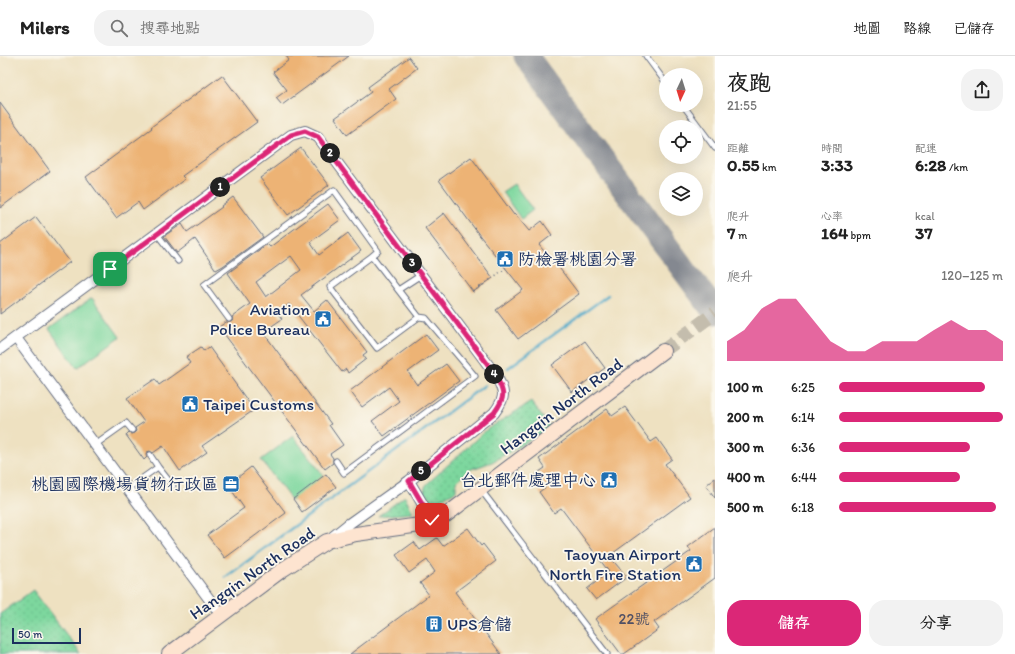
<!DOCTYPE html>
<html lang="zh-TW">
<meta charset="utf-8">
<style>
body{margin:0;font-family:Itim,"LXGW WenKai TC",sans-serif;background:#f2f2f2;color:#222;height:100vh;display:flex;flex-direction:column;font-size:15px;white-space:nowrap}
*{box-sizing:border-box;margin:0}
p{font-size:13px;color:#767676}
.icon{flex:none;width:22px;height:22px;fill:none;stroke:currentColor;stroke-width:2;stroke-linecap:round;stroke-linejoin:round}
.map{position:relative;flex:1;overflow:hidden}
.drawer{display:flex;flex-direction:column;background:#fff;width:300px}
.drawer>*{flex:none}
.needle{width:26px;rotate:184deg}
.tools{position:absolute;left:659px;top:12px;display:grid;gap:8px}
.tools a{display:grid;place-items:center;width:44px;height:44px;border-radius:50%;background:#fff;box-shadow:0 4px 16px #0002;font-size:20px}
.scale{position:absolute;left:12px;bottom:10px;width:69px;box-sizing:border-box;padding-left:4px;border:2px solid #1b2f5e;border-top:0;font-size:11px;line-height:14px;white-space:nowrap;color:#1b2f5e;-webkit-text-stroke:3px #fbf7ec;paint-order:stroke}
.pin{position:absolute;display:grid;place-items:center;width:34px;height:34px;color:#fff;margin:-17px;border-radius:8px;box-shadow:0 2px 6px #0006}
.km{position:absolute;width:20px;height:20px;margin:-10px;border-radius:50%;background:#222;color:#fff;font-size:11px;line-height:20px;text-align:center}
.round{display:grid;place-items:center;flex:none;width:42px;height:42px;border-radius:16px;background:#f2f2f2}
.headline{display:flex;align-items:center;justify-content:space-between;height:68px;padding:0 12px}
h1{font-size:22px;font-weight:800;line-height:30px}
.stats{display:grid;grid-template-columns:repeat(3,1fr);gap:6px;height:68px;padding:4px 12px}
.stats div{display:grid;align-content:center}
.stats b{font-size:17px;font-weight:800}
.stats small{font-size:11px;font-weight:400}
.stats p{font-size:11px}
.chart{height:112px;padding:8px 12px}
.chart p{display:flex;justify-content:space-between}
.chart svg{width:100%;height:72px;margin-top:4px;fill:#db2777;opacity:.7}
.action{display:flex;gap:8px;margin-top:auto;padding:8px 12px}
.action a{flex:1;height:46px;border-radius:16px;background:#db2777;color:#fff;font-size:16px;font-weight:800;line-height:46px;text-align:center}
.action a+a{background:#f2f2f2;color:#222}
ul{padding:0 12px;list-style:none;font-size:13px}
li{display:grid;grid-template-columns:64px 48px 1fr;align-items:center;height:30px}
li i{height:10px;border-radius:5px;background:#db2777}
header{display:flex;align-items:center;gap:24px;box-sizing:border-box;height:56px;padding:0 20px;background:#fff;border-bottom:1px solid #e0e0e0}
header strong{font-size:19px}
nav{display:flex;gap:22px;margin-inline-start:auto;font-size:14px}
.search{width:280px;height:36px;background:#f2f2f2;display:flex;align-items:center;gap:10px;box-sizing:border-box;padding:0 14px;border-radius:16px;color:#767676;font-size:15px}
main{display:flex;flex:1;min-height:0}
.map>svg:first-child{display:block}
.grass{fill:url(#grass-dots);stroke:#4c837e}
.pitch{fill:#7dd79e;stroke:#4c837e}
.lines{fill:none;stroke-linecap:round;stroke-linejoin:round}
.stream{stroke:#48a7c7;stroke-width:2.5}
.taxiway{stroke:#848890;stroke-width:25}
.building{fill:#edb375;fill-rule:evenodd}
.secondary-tunnel{stroke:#c4bdad;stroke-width:14;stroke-dasharray:14 7;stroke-linecap:butt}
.lane-casing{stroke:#656d81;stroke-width:7}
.street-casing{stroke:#656d81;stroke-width:12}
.secondary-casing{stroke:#656d81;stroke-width:16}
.path{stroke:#656d81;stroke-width:1.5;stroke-dasharray:1 3;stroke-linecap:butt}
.lane{stroke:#fff;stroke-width:5}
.street{stroke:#fff;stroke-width:10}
.secondary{stroke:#fde4d0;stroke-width:14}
.route-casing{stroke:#fff;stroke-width:8}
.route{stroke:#db2777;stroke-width:5}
.labels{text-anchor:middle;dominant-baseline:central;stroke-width:3.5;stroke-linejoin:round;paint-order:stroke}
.number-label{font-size:15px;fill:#505064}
.poi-label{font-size:17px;fill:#1b2f5e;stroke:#fbf7ec;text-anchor:end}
.street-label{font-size:17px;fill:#1b2f5e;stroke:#fbf7ec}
</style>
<header>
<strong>Milers</strong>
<div class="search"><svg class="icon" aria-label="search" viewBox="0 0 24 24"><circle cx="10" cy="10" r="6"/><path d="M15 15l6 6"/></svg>搜尋地點</div>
<nav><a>地圖</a><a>路線</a><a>已儲存</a></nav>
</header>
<main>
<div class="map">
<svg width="715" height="598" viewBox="0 0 715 598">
<defs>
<pattern id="grass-dots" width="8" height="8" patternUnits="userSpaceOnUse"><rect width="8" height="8" fill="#7dd79e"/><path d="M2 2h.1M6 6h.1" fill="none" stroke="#6bb98a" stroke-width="1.8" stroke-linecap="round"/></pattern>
</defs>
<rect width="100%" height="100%" fill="#fbf7ec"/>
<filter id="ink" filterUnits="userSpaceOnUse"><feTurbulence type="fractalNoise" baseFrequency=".025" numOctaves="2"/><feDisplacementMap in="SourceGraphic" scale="8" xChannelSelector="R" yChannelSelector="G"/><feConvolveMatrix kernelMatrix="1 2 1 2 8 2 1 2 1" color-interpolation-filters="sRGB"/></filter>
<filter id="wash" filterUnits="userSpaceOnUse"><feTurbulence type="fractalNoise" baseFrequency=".012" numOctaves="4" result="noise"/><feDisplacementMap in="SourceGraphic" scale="16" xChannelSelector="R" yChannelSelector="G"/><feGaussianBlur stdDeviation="0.9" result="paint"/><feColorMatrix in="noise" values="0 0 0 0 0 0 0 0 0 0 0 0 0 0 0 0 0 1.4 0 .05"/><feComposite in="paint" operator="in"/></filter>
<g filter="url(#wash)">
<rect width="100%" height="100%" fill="#eee1c1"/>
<path class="grass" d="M531,346L551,372L492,406L469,414L456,426V435L441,443L430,445L426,440L424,434L426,429L486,374Z
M405,440L413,457L378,460Z
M33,534L81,598H0V558Z"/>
<path class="pitch" d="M514,128L533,154L521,163L502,136Z
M92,242L120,281L77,312L49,273Z
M293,380L324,420L292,445L261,404Z"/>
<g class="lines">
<path class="stream" d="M508,312L608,239
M226,521L485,329"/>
<path class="taxiway" d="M526,0L715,256"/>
</g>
<g id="blocks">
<path class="building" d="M286,0H349L282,49L276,42L287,34L273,16L289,4Z
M409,1L417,12L389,33L396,43L347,79L335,62L371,36L368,31Z
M222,19L257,66L182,120L185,123L143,154L138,146L116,162L86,121L152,72L151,71Z
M0,47L50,115L0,152Z
M301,92L329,129L288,159L260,122Z
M471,101L514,159L515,158L529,175L542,165L552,179L539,189L556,210L557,209L579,238L518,283L496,254L523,234L480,180L439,124Z
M233,141L263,181L223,210L216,214L195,183L177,197L164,180L182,168L187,176L222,151L221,150Z
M328,148L340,164L310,186L319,199L348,177L361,195L301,239L314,255L327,244L367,296L363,299L366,303L348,317L346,313L342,316L289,248L278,257L282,263L263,276L331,368L329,369L343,389L330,398L333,402V407L325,413L219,271L226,266H231L233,264L232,261L250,248L228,217L267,188L270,191ZM291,200L301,214L266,241L256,226Z
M444,157L493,222L473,236L425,172Z
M36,161L70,206L0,258V188Z
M426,278L438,294L408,316L417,329L446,308L459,325L384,380L372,365L399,345L389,331L362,351L350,335Z
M585,285L605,312L572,336L552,309Z
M201,291L204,295L209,291L254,354L202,390L207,396L180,415L163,390L153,397L150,395L147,396L146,399L147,401L144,404L126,379L129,376L131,378L134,377L136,375L135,372L144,366L127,342L155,323L159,329L190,307L186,301Z
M625,351L651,386L657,382L672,403L665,408L690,441L609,500L627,521L596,544L587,533L609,516L561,452L554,457L539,436L546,431L536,418L545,412L539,403L607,353L612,360Z
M251,411L286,457L225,502L207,479L244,452L228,429Z
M326,418L336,431L302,456L293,443Z
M715,422V442L706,429Z
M715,471V522L654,566L659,573L624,598H621L595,563L691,495L688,491Z
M468,472L481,490L483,488L496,505L455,536L501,598H350L429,539L420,527L435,516L427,504L409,517L396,499L414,486L420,494L437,482L443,490Z"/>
</g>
</g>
<g filter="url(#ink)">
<use href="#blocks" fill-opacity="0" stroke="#656d81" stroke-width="1"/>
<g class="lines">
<path class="secondary-tunnel" d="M663,295L715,257"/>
<g class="lane-casing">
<path id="lane" d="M646,0L666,27
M683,49L715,92
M157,178L178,205
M372,200L419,261L377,292L330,231Z
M398,234L421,219
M229,263L204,229L334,134L378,195L372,200
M95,389L126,367L132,374
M336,405L344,417L475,320L426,262L419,261
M158,411L173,430
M127,433L158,411L150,399
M481,434L607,598"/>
</g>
<g class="street-casing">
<path id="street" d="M16,282L221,559
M0,293L291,79L305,75L318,81L495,318C505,336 507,340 494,357L409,425L350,467L330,483
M409,425L432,464"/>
</g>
<g class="secondary-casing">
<path id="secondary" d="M169,598L282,514L327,485L356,478L420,469L446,459L663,295"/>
</g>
<path class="path" d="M473,236L506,212"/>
<use href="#lane" class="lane"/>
<use href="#street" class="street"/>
<use href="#secondary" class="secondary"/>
</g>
</g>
<g class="lines" filter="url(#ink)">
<g class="route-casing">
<path id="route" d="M110,213L291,79L305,75L318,81L495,318C504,336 507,340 494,357L409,425L432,464"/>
</g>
<use href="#route" class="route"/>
</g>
<defs>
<g id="civic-square" transform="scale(0.9)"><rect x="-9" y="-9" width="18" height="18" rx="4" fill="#1f6fb2" stroke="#fbf7ec"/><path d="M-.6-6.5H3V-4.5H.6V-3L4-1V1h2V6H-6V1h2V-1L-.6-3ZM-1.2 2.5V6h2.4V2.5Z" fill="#fff"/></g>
<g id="office-square" transform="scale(0.9)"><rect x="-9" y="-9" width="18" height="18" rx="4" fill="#1f6fb2" stroke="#fbf7ec"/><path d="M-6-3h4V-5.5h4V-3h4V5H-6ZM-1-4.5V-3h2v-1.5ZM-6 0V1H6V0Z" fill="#fff"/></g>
<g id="building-square" transform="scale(0.9)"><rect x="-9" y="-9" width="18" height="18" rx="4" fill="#1f6fb2" stroke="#fbf7ec"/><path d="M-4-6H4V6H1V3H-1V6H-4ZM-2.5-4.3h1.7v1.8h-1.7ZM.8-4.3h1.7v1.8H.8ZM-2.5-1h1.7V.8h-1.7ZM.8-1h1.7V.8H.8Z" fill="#fff"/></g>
</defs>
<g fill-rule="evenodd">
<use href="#civic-square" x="505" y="203"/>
<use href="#civic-square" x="323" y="263"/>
<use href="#civic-square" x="190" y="348"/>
<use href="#civic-square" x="609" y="424"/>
<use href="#office-square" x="231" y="428"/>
<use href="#civic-square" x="694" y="508"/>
<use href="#building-square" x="434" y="568"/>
</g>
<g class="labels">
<g class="number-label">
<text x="634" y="563">22號</text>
</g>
<g class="poi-label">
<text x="518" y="203" text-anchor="start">防檢署桃園分署</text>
<text x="310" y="253">Aviation<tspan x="310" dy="20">Police Bureau</tspan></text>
<text x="203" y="348" text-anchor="start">Taipei Customs</text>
<text x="596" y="424">台北郵件處理中心</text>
<text x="218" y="428">桃園國際機場貨物行政區</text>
<text x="681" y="498">Taoyuan Airport<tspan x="681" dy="20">North Fire Station</tspan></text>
<text x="447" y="568" text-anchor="start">UPS倉儲</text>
</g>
<g class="street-label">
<text transform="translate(561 350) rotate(-37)">Hangqin North Road</text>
<text transform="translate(252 517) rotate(-35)">Hangqin North Road</text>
</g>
</g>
</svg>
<div class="tools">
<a><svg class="needle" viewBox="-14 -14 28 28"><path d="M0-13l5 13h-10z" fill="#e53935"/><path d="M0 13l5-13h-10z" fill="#767676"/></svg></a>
<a><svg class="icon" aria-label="locate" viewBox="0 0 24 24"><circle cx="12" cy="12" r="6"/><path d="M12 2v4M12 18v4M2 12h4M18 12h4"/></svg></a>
<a><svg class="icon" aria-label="layers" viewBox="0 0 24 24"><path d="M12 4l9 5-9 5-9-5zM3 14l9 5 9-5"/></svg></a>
</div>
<div class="scale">50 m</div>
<div class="pin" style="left:110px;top:213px;background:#1e9e55"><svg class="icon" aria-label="arrive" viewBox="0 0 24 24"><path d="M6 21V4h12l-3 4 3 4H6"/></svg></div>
<div class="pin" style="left:432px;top:464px;background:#d93025"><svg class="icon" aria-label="check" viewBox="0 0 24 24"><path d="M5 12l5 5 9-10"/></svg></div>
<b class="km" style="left:220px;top:131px">1</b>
<b class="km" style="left:330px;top:97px">2</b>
<b class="km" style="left:412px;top:207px">3</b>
<b class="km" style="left:494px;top:318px">4</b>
<b class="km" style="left:421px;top:415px">5</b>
</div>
<section class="drawer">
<div class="headline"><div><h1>夜跑</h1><p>21:55</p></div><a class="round"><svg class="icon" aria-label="share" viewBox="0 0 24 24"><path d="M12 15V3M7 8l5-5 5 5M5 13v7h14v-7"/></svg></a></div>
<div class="stats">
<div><p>距離</p><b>0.55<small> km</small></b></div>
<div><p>時間</p><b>3:33</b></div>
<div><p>配速</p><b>6:28<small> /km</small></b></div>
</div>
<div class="stats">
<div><p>爬升</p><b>7<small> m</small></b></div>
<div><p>心率</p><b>164<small> bpm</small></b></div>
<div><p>kcal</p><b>37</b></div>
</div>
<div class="chart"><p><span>爬升</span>120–125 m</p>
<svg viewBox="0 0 160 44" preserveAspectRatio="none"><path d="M0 44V32L10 25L20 12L30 6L40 6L50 19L60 32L70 38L80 38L90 32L100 32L110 32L120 25L130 19L140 25L150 25L160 32V44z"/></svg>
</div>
<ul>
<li><b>100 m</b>6:25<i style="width:89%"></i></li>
<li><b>200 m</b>6:14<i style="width:100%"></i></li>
<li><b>300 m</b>6:36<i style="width:80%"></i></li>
<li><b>400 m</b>6:44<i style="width:74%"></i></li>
<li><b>500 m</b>6:18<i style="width:96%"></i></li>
</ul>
<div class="action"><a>儲存</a><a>分享</a></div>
</section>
</main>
